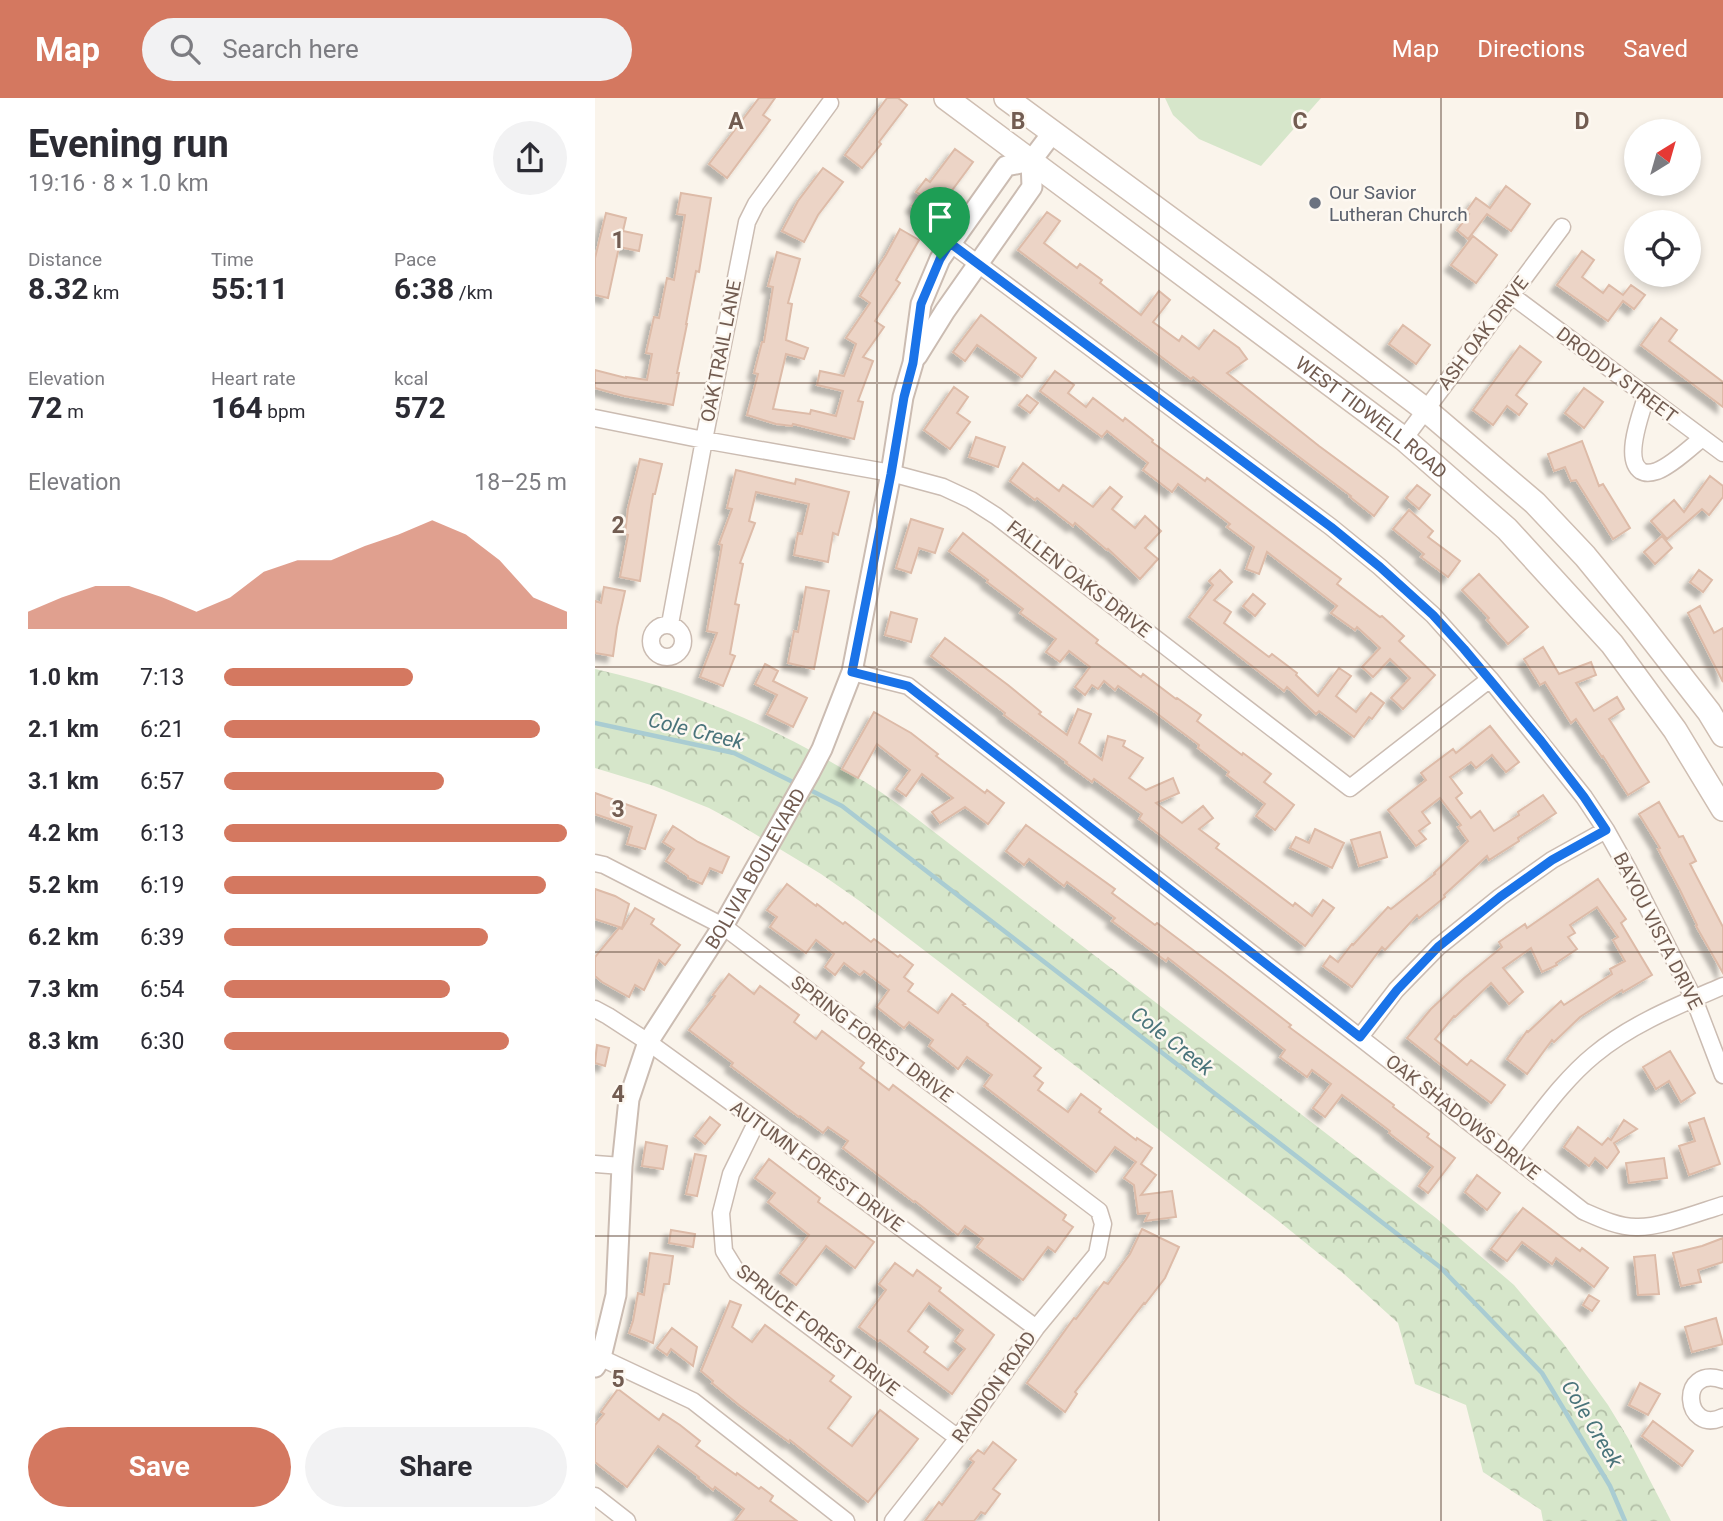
<!DOCTYPE html>
<meta charset="utf-8">
<style>
body{margin:0;font-family:Roboto,sans-serif;background:#f2f2f3;color:#2b2b33;height:100vh;display:flex;flex-direction:column;font-size:26px;white-space:nowrap}
*{box-sizing:border-box;margin:0}
p{font-size:23px;color:#7c7c81}
.icon{flex:none;width:38px;height:38px;fill:none;stroke:currentColor;stroke-width:2;stroke-linecap:round;stroke-linejoin:round}
.map{position:relative;flex:1;overflow:hidden}
.sheet{display:flex;flex-direction:column;background:#fff;width:595px}
.sheet>*{flex:none}
.needle{width:46px;rotate:37deg}
.buttons{position:absolute;left:1029px;top:21px;display:grid;gap:14px}
.buttons a{display:grid;place-items:center;width:77px;height:77px;border-radius:50%;background:#fff;box-shadow:0 4px 10px #0003;font-size:35px}
.pin{position:absolute;display:grid;place-items:center;width:60px;height:60px;color:#fff;margin:-72px -30px;border-radius:50% 50% 50% 0;rotate:-45deg;box-shadow:0 0 7px #0007}
.pin .icon{rotate:45deg}
.round{display:grid;place-items:center;flex:none;width:74px;height:74px;border-radius:37px;background:#f2f2f3}
.summary{display:flex;align-items:center;justify-content:space-between;height:119px;padding:0 28px}
h1{font-size:38px;font-weight:700;line-height:52px}
.figures{display:grid;grid-template-columns:repeat(3,1fr);gap:10px;height:119px;padding:7px 28px}
.figures div{display:grid;align-content:center}
.figures b{font-size:30px;font-weight:700}
.figures small{font-size:19px;font-weight:400}
.figures p{font-size:19px}
.chart{height:196px;padding:14px 28px}
.chart p{display:flex;justify-content:space-between}
.chart svg{width:100%;height:126px;margin-top:7px;fill:#d47860;opacity:.7}
.primary-button{display:flex;gap:14px;margin-top:auto;padding:14px 28px}
.primary-button a{flex:1;height:80px;border-radius:42px;background:#d47860;color:#fff;font-size:28px;font-weight:700;line-height:80px;text-align:center}
.primary-button a+a{background:#f2f2f3;color:#2b2b33}
ul{padding:0 28px;list-style:none;font-size:23px}
li{display:grid;grid-template-columns:112px 84px 1fr;align-items:center;height:52px}
li i{height:18px;border-radius:9px;background:#d47860}
header{display:flex;align-items:center;gap:42px;box-sizing:border-box;height:98px;padding:0 35px;background:#d47860;color:#fff}
header strong{font-size:33px}
nav{display:flex;gap:38px;margin-inline-start:auto;font-size:24px}
.search{width:490px;height:63px;background:#f2f2f3;display:flex;align-items:center;gap:18px;box-sizing:border-box;padding:0 24px;border-radius:38px;color:#7c7c81;font-size:26px}
main{display:flex;flex:1;min-height:0}
.map>svg:first-child{display:block}
.park{fill:url(#park-crowns)}
.pitch{fill:#d6e6ca}
.lines{fill:none;stroke-linecap:round;stroke-linejoin:round}
.stream{stroke:#a9ccd2;stroke-width:4.5}
.building{fill:#ecd4c6;stroke:#ddbba8;stroke-width:2;fill-rule:evenodd;filter:url(#shadow)}
.minor-casing{stroke:#cbbcb2;stroke-width:19}
.tertiary-casing{stroke:#cbbcb2;stroke-width:23}
.secondary-casing{stroke:#cfbeb2;stroke-width:26}
.minor{stroke:#fff;stroke-width:16}
.tertiary{stroke:#fff;stroke-width:19}
.secondary{stroke:#fff;stroke-width:23}
.route-casing{stroke:#fff;stroke-width:14}
.route{stroke:#1a73e8;stroke-width:9}
.grid{fill:none;stroke:#725c51;stroke-width:2;stroke-opacity:0.55}
.worship-dot{fill:#6b7280;stroke:#fdf8f1;stroke-width:2.5}
.labels{text-anchor:middle;dominant-baseline:central;stroke-width:5;stroke-linejoin:round;paint-order:stroke}
.worship-label{font-size:19px;fill:#5b616d;stroke:#fdf8f1;text-anchor:start}
.street-label{font-size:19px;fill:#725c51;stroke:#fdf8f1}
.water-label{font-size:21px;font-style:italic;fill:#4a747b;stroke:#fdf8f1}
.grid-label{font-size:23px;text-anchor:middle;font-weight:bold;fill:#725c51;stroke:#fdf8f1;stroke-width:5;stroke-linejoin:round;paint-order:stroke}
</style>
<header>
<strong>Map</strong>
<div class="search"><svg class="icon" aria-label="search" viewBox="0 0 24 24"><circle cx="10" cy="10" r="6"/><path d="M15 15l6 6"/></svg>Search here</div>
<nav><a>Map</a><a>Directions</a><a>Saved</a></nav>
</header>
<main>
<section class="sheet">
<div class="summary"><div><h1>Evening run</h1><p>19:16 · 8 × 1.0 km</p></div><a class="round"><svg class="icon" aria-label="share" viewBox="0 0 24 24"><path d="M12 15V3M7 8l5-5 5 5M5 13v7h14v-7"/></svg></a></div>
<div class="figures">
<div><p>Distance</p><b>8.32<small> km</small></b></div>
<div><p>Time</p><b>55:11</b></div>
<div><p>Pace</p><b>6:38<small> /km</small></b></div>
</div>
<div class="figures">
<div><p>Elevation</p><b>72<small> m</small></b></div>
<div><p>Heart rate</p><b>164<small> bpm</small></b></div>
<div><p>kcal</p><b>572</b></div>
</div>
<div class="chart"><p><span>Elevation</span>18–25 m</p>
<svg viewBox="0 0 160 44" preserveAspectRatio="none"><path d="M0 44V38L10 33L20 29L30 29L40 33L50 38L60 33L70 24L80 20L90 20L100 15L110 11L120 6L130 11L140 20L150 33L160 38V44z"/></svg>
</div>
<ul>
<li><b>1.0 km</b>7:13<i style="width:55%"></i></li>
<li><b>2.1 km</b>6:21<i style="width:92%"></i></li>
<li><b>3.1 km</b>6:57<i style="width:64%"></i></li>
<li><b>4.2 km</b>6:13<i style="width:100%"></i></li>
<li><b>5.2 km</b>6:19<i style="width:94%"></i></li>
<li><b>6.2 km</b>6:39<i style="width:77%"></i></li>
<li><b>7.3 km</b>6:54<i style="width:66%"></i></li>
<li><b>8.3 km</b>6:30<i style="width:83%"></i></li>
</ul>
<div class="primary-button"><a>Save</a><a>Share</a></div>
</section>
<div class="map">
<svg width="1128" height="1423" viewBox="0 0 1128 1423">
<defs>
<pattern id="park-crowns" width="20" height="18" patternUnits="userSpaceOnUse" patternTransform="scale(1.75)"><rect width="20" height="18" fill="#d6e6ca"/><path d="M2 6a3 3 0 1 1 6 0M12 15a3 3 0 1 1 6 0" fill="none" stroke="#b2bea6"/></pattern>
<filter id="shadow"><feDropShadow dx="-6" dy="6" stdDeviation="2" flood-color="#0004"/></filter>
</defs>
<rect width="100%" height="100%" fill="#faf4eb"/>
<path class="park" d="M0,571C82,589 158,620 231,661C256,676 281,689 304,707L841,1120L919,1187L968,1245L1013,1307L1033,1340L1076,1423H948L946,1412L888,1374L871,1307L820,1286L803,1225L749,1176L686,1125L266,804L226,776L140,724L114,710L59,688L0,670Z"/>
<path class="pitch" d="M570,0H726L666,68L604,41L578,17Z"/>
<g class="lines">
<path class="stream" d="M0,625L139,655L202,686
M213,691L247,708L845,1169L947,1275L1015,1388L1030,1423"/>
</g>
<path class="building" d="M164,0H180L168,17L175,22L132,80L114,66Z
M292,0H303L312,7L284,44L286,46L267,70L250,57Z
M360,51L378,64L335,122L317,108L326,97L321,94L331,81L335,84Z
M228,70L248,84L223,117L209,144L187,133L203,103Z
M911,88L935,106L916,133L892,116L873,141L862,132L874,116L871,114L881,100L895,110Z
M86,95L116,100L104,174L101,173L91,226H92L82,275H84L78,307L29,298L0,290V272L31,280V279L52,282L57,256L51,255L59,219L64,220L72,180L79,182L90,117L82,116Z
M452,114L465,123L449,145L482,170L485,166L507,182L505,185L546,217L564,193L575,202L558,224L584,243L587,238L604,251L619,232L644,250L652,261L632,275L724,348L793,399L779,418L755,399L756,398L598,279L596,281L423,152Z
M11,115L31,120L28,133L47,137L44,153L24,149L13,200L0,197V160Z
M305,131L324,142L301,182L305,185L280,223L289,229L268,259L278,263L263,303L268,304L259,341L198,326L197,328L181,326L152,317L163,276L159,275L167,244H169L178,189L173,188L182,154L205,161L193,205L197,206L191,242L213,250L209,261L191,256L178,311L215,316L216,312L241,318L248,293L222,287L225,273L249,278L261,246L251,240L275,205L265,198L291,157Z
M878,138L902,157L881,185L856,167Z
M987,153L999,162L987,179L1008,195L1014,187L1028,197L1036,187L1050,197L1039,211L1028,203L1013,223L962,187Z
M386,217L441,260L427,279L382,247L370,263L358,254Z
M1066,220L1082,232L1074,243L1128,284V309L1046,247Z
M808,227L835,247L821,266L794,246Z
M925,248L946,264L921,297L932,306L924,317L912,308L898,327L878,312Z
M460,273L479,287L473,295L491,309L498,300L528,323L530,320L558,342L557,344L610,383L612,380L746,481L742,486L785,519L787,518L809,538L804,543L840,577L808,611L796,600L815,580L795,561L778,579L767,569L785,550L762,529L760,532L736,515L742,508L672,454L664,476L651,471L659,449L632,429L635,426L583,386L577,394L548,372L553,365L512,333L507,339L445,293Z
M359,289L373,299L362,315L375,324L355,351L329,332Z
M989,290L1008,304L989,330L970,315Z
M432,297L443,305L435,315L424,307Z
M381,339L410,349L403,369L374,359Z
M987,343L1004,388L1008,386L1035,430L1018,441L981,382L976,383L970,369L959,373L953,356Z
M45,361L67,366L60,396H58L45,483L25,479L33,437L30,436L33,410Z
M428,365L464,393L468,387L498,409L515,389L527,399L517,411L540,430L550,418L566,433L550,450L563,461L545,481L513,451L512,452L480,425L478,428L442,400L440,402L415,383Z
M141,372L200,386L201,381L254,394L243,437L238,435L233,464L199,457L203,435L207,436L214,406L161,394L154,423L160,425L145,465L148,466L140,506L144,507L135,556L140,558L128,588L105,579L122,535L112,533L127,447L124,446L137,411L132,410Z
M1115,378L1128,388V399L1114,417L1107,411L1072,441L1056,423L1079,402L1089,414Z
M822,387L835,397L824,411L811,400Z
M814,412L838,433L833,439L865,463L853,479L826,459L829,456L798,431Z
M316,421L348,431L340,455L324,450L316,475L301,470Z
M368,435L503,542L501,545L546,579L548,576L581,601L582,600L606,617L602,623L647,657L648,655L676,676L669,684L699,707L680,732L661,718L670,706L632,677L634,674L603,650L604,647L560,614L523,588L520,592L509,583L503,591L497,587L490,597L480,589L495,569L474,553L465,564L451,554L461,541L425,515L428,511L392,484L393,482L354,453Z
M1067,438L1077,450L1060,466L1049,454Z
M625,472L637,484L619,502L636,514L629,525L674,559L677,556L702,575L701,577L723,598L744,570L756,578L741,598L761,614L776,595L789,605L777,621L774,619L759,639L724,613L721,616L692,589L689,593L594,519L618,487L614,483Z
M1104,472L1117,482L1108,494L1095,484Z
M884,476L933,529L913,546L892,522L894,520L867,492Z
M9,489L30,493L22,529L18,558L0,555V503L6,505Z
M211,489L234,493L219,571L193,565L199,533L203,534Z
M658,496L670,506L660,518L648,508Z
M1105,508L1119,535L1128,530V584L1093,515Z
M296,514L322,521L316,544L290,537Z
M350,540L413,587L446,614L444,616L472,637L483,611L496,616L484,645L507,662L513,638L530,643L528,648L548,660L534,680L551,692L578,680L584,695L561,705L587,725L608,708L618,720L604,731L624,746L621,750L698,808L700,805L717,818L728,802L739,810L710,848L544,721L547,716L499,681L497,684L471,665L472,664L409,617L410,615L336,558Z
M948,549L964,576L996,564L1001,577L981,585L999,613L1022,599L1029,611L1014,621L1054,684L1033,697L1008,658L1007,659L981,621L976,625L950,584L945,587L929,561Z
M170,566L183,573L178,583L212,600L198,629L172,616L182,597L160,586Z
M279,614L316,635L343,656L341,658L390,695L392,692L409,705L393,726L370,709L345,725L337,714L358,700L327,676L311,698L301,691L315,672L282,646L263,680L247,671Z
M895,628L924,664L911,674L897,657L881,670L876,664L855,679L867,695L861,700L876,720L885,713L899,733L924,717L923,714L948,697L961,715L923,740L924,743L894,762L892,758L849,797L850,799L824,820L822,817L790,852L787,849L757,889L728,868L735,858L743,864L757,846L758,847L793,809L796,811L840,776L839,775L873,743L863,729L866,727L845,700L827,714L835,725L824,733L831,741L821,748L793,712L831,682L826,675L858,651L861,655Z
M0,695L61,717L50,751L32,746L37,729L0,716Z
M1064,704L1084,739L1088,738L1101,763L1095,766L1128,829V875L1101,828L1102,827L1085,792L1063,751L1065,750L1044,716Z
M431,727L520,791L517,795L560,827L562,825L626,873L696,927L694,929L799,1007L798,1009L834,1036L832,1039L860,1060L833,1095L824,1088L838,1069L794,1035L795,1033L747,997L730,1019L718,1010L736,986L717,972L712,979L685,959L690,952L573,860L571,863L517,823L520,820L472,784L469,788L434,761L429,767L411,753Z
M78,728L103,744L134,759L127,775L115,770L107,786L93,780V778L71,763L79,751L68,744Z
M720,731L749,745L737,770L695,750L701,739L714,745Z
M785,734L792,759L764,768L756,742Z
M1003,781L1031,821L1026,825L1057,877L1028,894L1027,892L985,919L959,944L957,942L932,976L912,961L932,933L933,934L966,903L969,907L1017,876L1015,871L1030,863L1018,842L1023,839L1002,809L975,827L980,835L973,839L982,851L961,865L962,867L947,874L936,850L908,870L928,894L914,906L896,885L860,919L859,918L840,941L872,967L876,962L910,987L896,1005L850,970L812,940L836,911L868,881L907,849L904,844L930,826L932,830Z
M192,786L221,808L222,806L248,826L250,824L276,844L279,841L303,859L305,857L318,867L309,879L318,886L313,893L343,915L357,896L370,906L368,907L393,926L392,927L446,970L439,978L448,985L443,992L473,1014L486,996L506,1011L504,1014L541,1042L542,1040L557,1050L546,1066L561,1077L546,1097L577,1093L581,1119L550,1123L554,1115L543,1116L539,1087L529,1080L541,1064L520,1049L501,1074L389,988L397,977L372,959L363,971L334,948L338,942L314,924L309,930L282,909L294,892L269,873L265,877L249,865L240,877L230,869L239,856L221,842L211,855L175,829L182,819L172,812Z
M0,791L20,798L34,806L27,830L0,821Z
M40,810L59,821L56,826L85,847L70,867L64,862L49,892L40,887L34,899L7,884L0,878V859L24,830L27,831Z
M134,876L159,896L165,888L204,917L199,924L221,941L227,933L269,965L265,970L294,992L298,987L471,1117L468,1122L478,1129L460,1154L453,1149L428,1182L382,1149L388,1141L370,1128L363,1137L320,1103L319,1104L248,1050L253,1043L233,1029L228,1035L205,1018L204,1019L136,968L138,965L94,932L120,898L118,897Z
M2,947L14,950L10,968L0,965Z
M1075,953L1100,995L1086,1004L1074,983L1061,991L1048,969Z
M115,1019L125,1027L110,1046L100,1038Z
M1109,1020L1125,1066L1094,1077L1084,1048L1100,1043L1094,1025Z
M1029,1022L1042,1031L1019,1045L1024,1054L1012,1070L1000,1060L994,1068L969,1049L983,1029L1007,1047L1013,1040L1016,1042Z
M51,1044L72,1048L68,1071L47,1068Z
M100,1056L111,1058L102,1098L91,1096Z
M1069,1060L1072,1080L1034,1085L1031,1065Z
M174,1061L225,1100L223,1104L279,1144L260,1170L231,1148L201,1187L185,1175L214,1137L173,1104L180,1095L160,1080Z
M882,1077L905,1095L892,1112L870,1094Z
M928,1110L985,1153L987,1150L1013,1170L999,1189L961,1160L957,1166L927,1144L912,1163L896,1151Z
M547,1131L584,1149L570,1180L550,1206L549,1205L480,1294L482,1296L470,1314L432,1285L479,1220L481,1221L509,1184L513,1186L535,1156Z
M76,1132L100,1136L98,1149L74,1145Z
M1128,1140V1164L1103,1172L1106,1184L1086,1188L1078,1155L1107,1148Z
M55,1155L78,1158L74,1186H69L58,1245L34,1235L38,1223L43,1195L49,1197Z
M1060,1157L1064,1196L1043,1197L1039,1159Z
M300,1165L318,1178L322,1172L346,1190L344,1193L399,1237L357,1296L285,1242L283,1243L264,1229L291,1192L284,1186ZM334,1205L368,1232L360,1243L370,1251L353,1272L329,1254L333,1249L313,1233Z
M994,1197L1004,1203L997,1213L988,1207Z
M135,1203L146,1207L137,1229L157,1244L170,1227L239,1278L235,1283L256,1299L233,1330L257,1348L285,1312L323,1341L273,1404L195,1342L194,1344L144,1307L117,1285L118,1283L106,1273Z
M1121,1220L1128,1246L1097,1254L1090,1229Z
M77,1230L102,1249L98,1268L76,1251L72,1257L62,1250Z
M1045,1285L1065,1296L1053,1317L1034,1307Z
M23,1291L64,1322L68,1316L85,1327L105,1343L101,1348L141,1377L142,1375L164,1391L166,1389L178,1398L175,1403L202,1423H140L149,1411L120,1389L118,1392L103,1380L104,1379L63,1348L32,1389L0,1364V1327L9,1316L6,1314Z
M1058,1323L1098,1353L1087,1368L1047,1338Z
M398,1344L421,1362L398,1391L405,1396L390,1416L386,1414L379,1423H330L344,1404L347,1407L379,1364L375,1361L383,1352L389,1356Z"/>
<g class="lines">
<g class="minor-casing">
<path id="minor" d="M355,145L736,429L785,469L838,517L895,581L989,699L1011,732L1034,773L1099,901L1128,977
M916,197L1128,355
M1051,299C1046,316 1028,361 1046,373C1051,376 1056,375 1062,373C1077,367 1095,350 1107,340
M0,320L109,342L296,375L348,389L376,402L401,418L755,690L895,581
M809,341L967,129
M75,526L109,342L152,124L161,106L235,5
M56 543a16 16 0 1 1 32 0a16 16 0 1 1-32 0Z
M257,574L313,588L988,1113C1004,1120 1023,1129 1041,1129C1064,1130 1105,1114 1128,1107
M0,765L9,767L128,828L504,1113L508,1126L502,1156L441,1230L363,1340L298,1423
M0,911L13,918L53,944L162,1023L441,1230
M765,939L801,892L843,849L905,799L957,762L1011,732
M162,1023L136,1076L126,1115L129,1153L142,1174L363,1340
M914,1055C941,1022 966,984 999,957C1036,926 1084,907 1128,888
M0,1066L27,1068
M0,1257L98,1303L251,1423
M1128,1282C1082,1266 1089,1338 1128,1319
M0,1398L32,1423"/>
</g>
<g class="tertiary-casing">
<g id="tertiary">
<path d="M322,258L350,213L437,89L436,63L458,34"/>
<path id="s1" d="M0,1269L6,1259L21,1197L27,1068L34,1001L53,944L128,828L215,674L227,651L257,574L296,375L308,299L318,265L326,206L345,161L411,68L436,63"/>
</g>
</g>
<g class="secondary-casing">
<g id="secondary">
<path id="s2" d="M351,0L809,341L912,431L1017,546L1080,632L1128,711"/>
<path d="M411,0L668,189L831,312L940,405L990,458L1044,524L1114,614L1128,637"/>
</g>
</g>
<use href="#minor" class="minor"/>
<use href="#tertiary" class="tertiary"/>
<use href="#secondary" class="secondary"/>
</g>
<g class="lines">
<g class="route-casing">
<path id="route" d="M355,145L736,429L785,469L838,517L869,551L946,643L989,699L1011,732L957,762L905,799L843,849L802,892L765,939L313,588L257,574L296,376L309,299L318,265L326,206L345,161Z"/>
</g>
<use href="#route" class="route"/>
</g>
<path class="grid" d="M282,0V1423M564,0V1423M846,0V1423M0,285H1128M0,569H1128M0,854H1128M0,1138H1128"/>
<circle class="worship-dot" cx="720" cy="105" r="7"/>
<g class="labels">
<g class="worship-label">
<text x="734" y="94">Our Savior<tspan x="734" dy="22">Lutheran Church</tspan></text>
</g>
<g class="street-label">
<text transform="translate(888 235) rotate(-53)">ASH OAK DRIVE</text>
<text transform="translate(126 253) rotate(-79)">OAK TRAIL LANE</text>
<text transform="translate(1022 277) rotate(37)">DRODDY STREET</text>
<text stroke="none"><textPath href="#s2" startOffset="532">WEST TIDWELL ROAD</textPath></text>
<text transform="translate(484 481) rotate(38)">FALLEN OAKS DRIVE</text>
<text stroke="none"><textPath href="#s1" startOffset="536">BOLIVIA BOULEVARD</textPath></text>
<text transform="translate(1063 833) rotate(63)">BAYOU VISTA DRIVE</text>
<text transform="translate(277 941) rotate(37)">SPRING FOREST DRIVE</text>
<text transform="translate(868 1019) rotate(38)">OAK SHADOWS DRIVE</text>
<text transform="translate(222 1068) rotate(36)">AUTUMN FOREST DRIVE</text>
<text transform="translate(223 1232) rotate(38)">SPRUCE FOREST DRIVE</text>
<text transform="translate(399 1289) rotate(-55)">RANDON ROAD</text>
</g>
<g class="water-label">
<text transform="translate(101 633) rotate(14)">Cole Creek</text>
<text transform="translate(577 943) rotate(38)">Cole Creek</text>
<text transform="translate(997 1326) rotate(59)">Cole Creek</text>
</g>
</g>
<g class="grid-label">
<text x="141" y="31">A</text>
<text x="423" y="31">B</text>
<text x="705" y="31">C</text>
<text x="987" y="31">D</text>
<text x="23" y="150">1</text>
<text x="23" y="435">2</text>
<text x="23" y="719">3</text>
<text x="23" y="1004">4</text>
<text x="23" y="1289">5</text>
</g>
</svg>
<div class="buttons">
<a><svg class="needle" viewBox="-14 -14 28 28"><path d="M0-13l5 13h-10z" fill="#e53935"/><path d="M0 13l5-13h-10z" fill="#7c7c81"/></svg></a>
<a><svg class="icon" aria-label="locate" viewBox="0 0 24 24"><circle cx="12" cy="12" r="6"/><path d="M12 2v4M12 18v4M2 12h4M18 12h4"/></svg></a>
</div>
<div class="pin" style="left:345px;top:161px;background:#1e9e55"><svg class="icon" aria-label="arrive" viewBox="0 0 24 24"><path d="M6 21V4h12l-3 4 3 4H6"/></svg></div>
</div>
</main>
